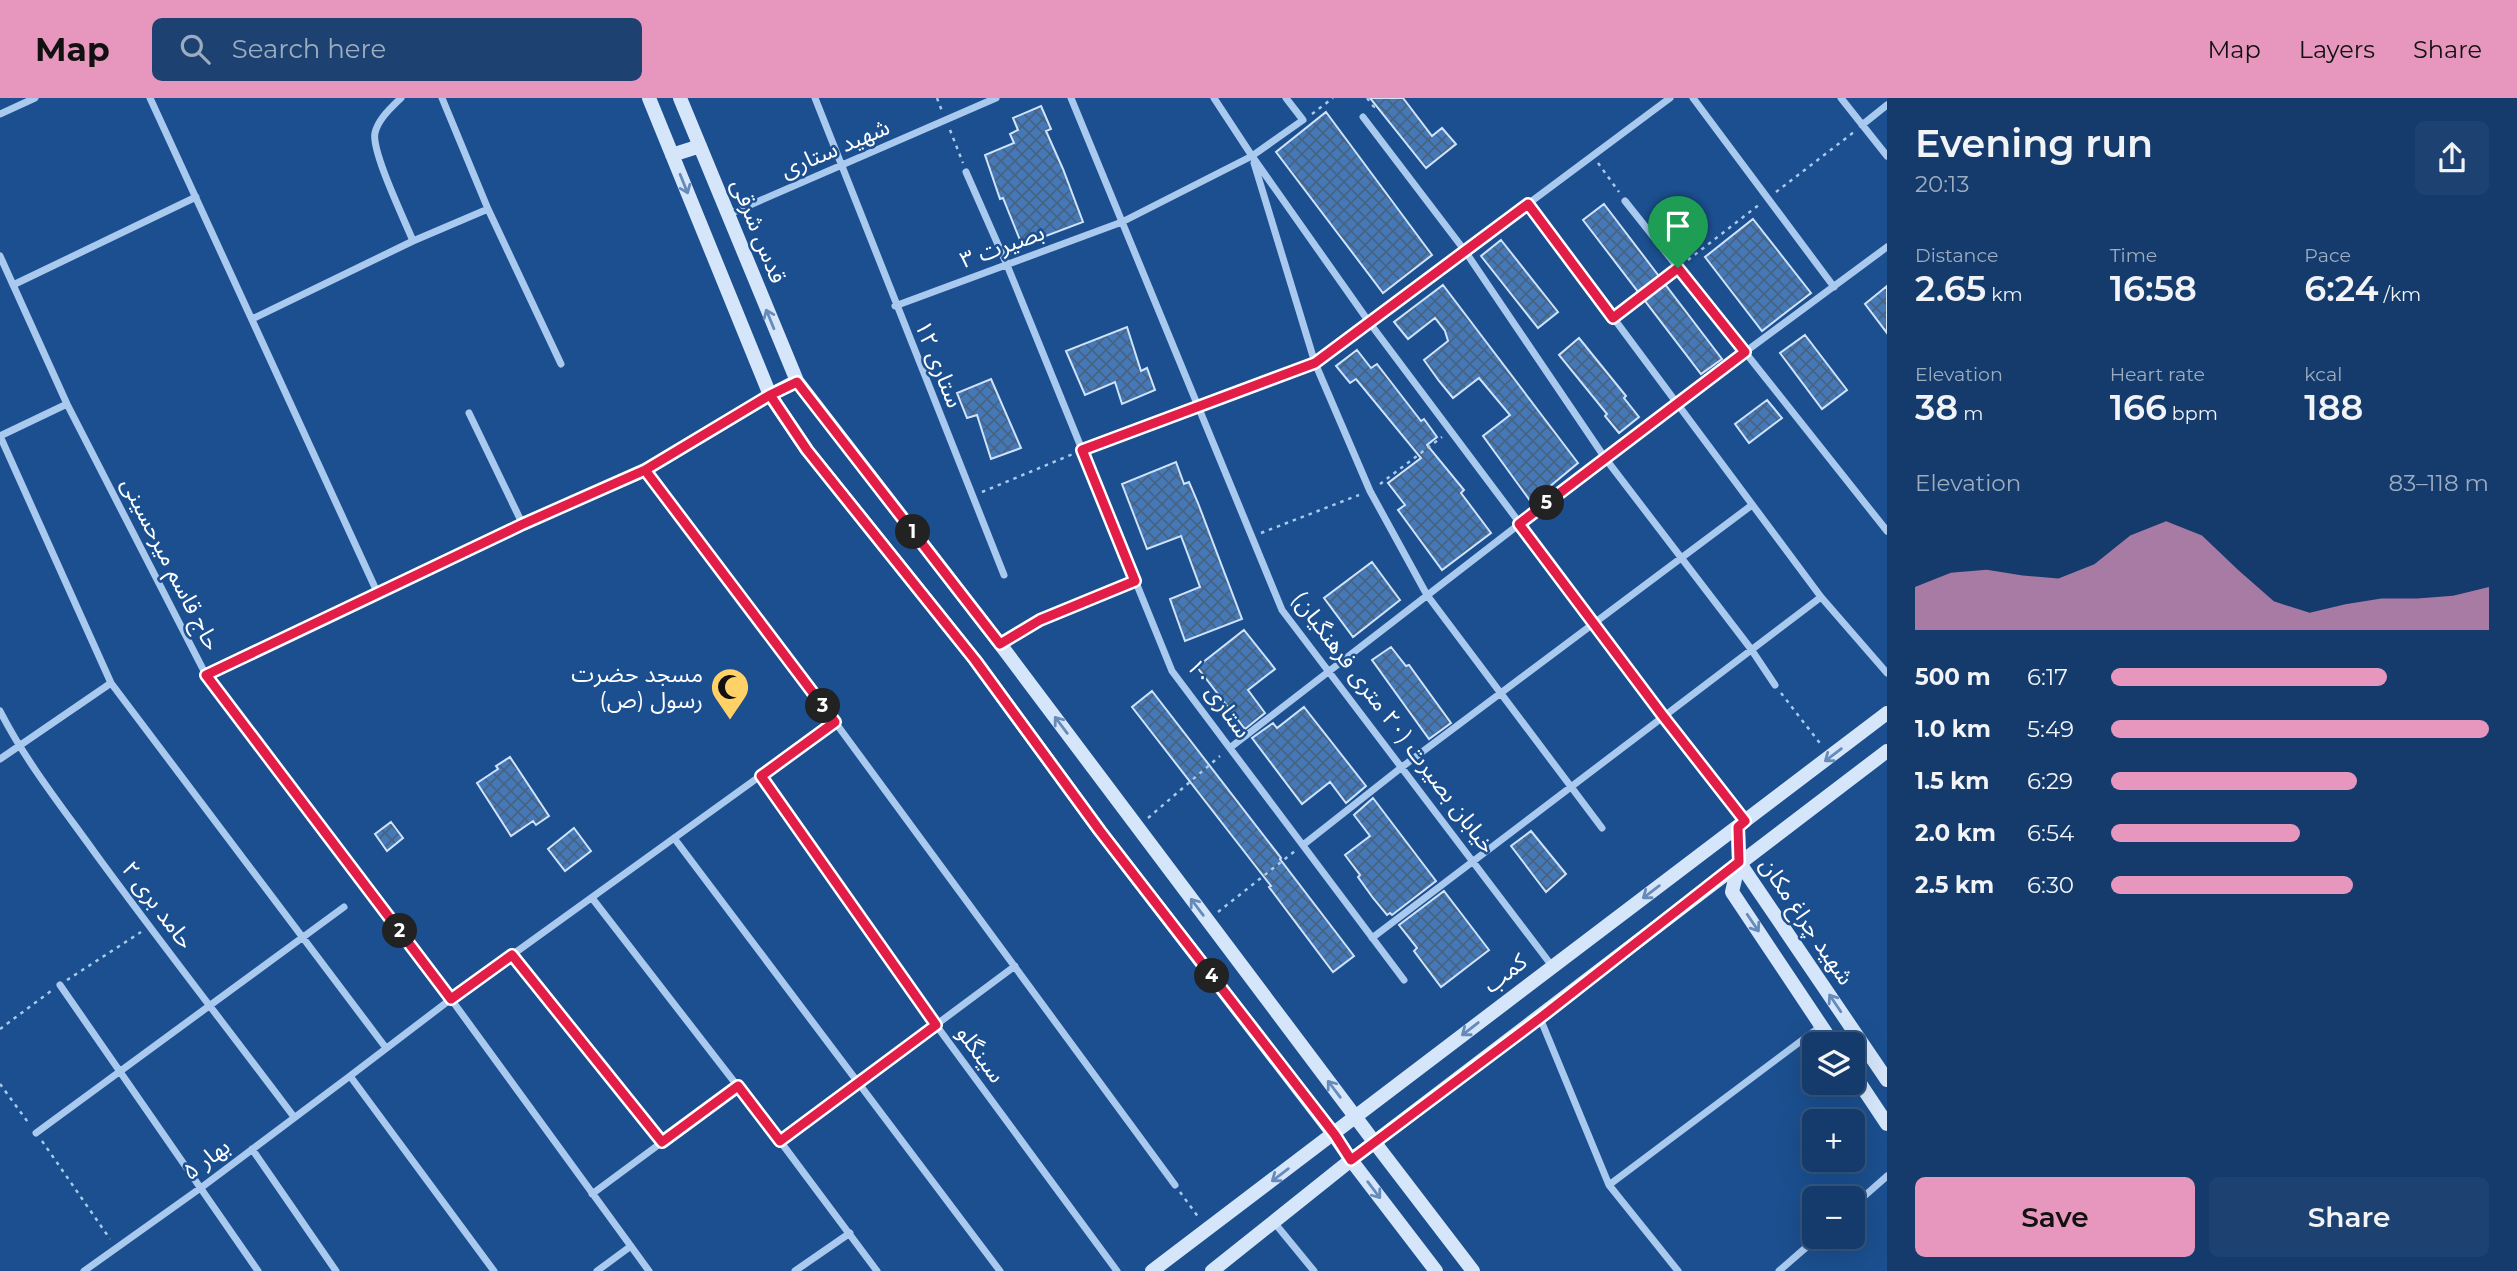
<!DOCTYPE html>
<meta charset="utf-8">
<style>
body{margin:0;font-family:Montserrat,"Noto Sans Arabic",sans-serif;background:#1d4271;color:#f1f3f6;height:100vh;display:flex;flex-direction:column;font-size:26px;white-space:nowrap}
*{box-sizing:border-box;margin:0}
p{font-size:23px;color:#9dadc1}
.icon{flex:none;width:38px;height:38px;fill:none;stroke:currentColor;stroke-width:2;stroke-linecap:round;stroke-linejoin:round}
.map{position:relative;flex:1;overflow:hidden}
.drawer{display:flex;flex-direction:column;background:#143b6b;width:630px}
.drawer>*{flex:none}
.fabs{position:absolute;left:1802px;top:934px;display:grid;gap:14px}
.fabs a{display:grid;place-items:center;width:63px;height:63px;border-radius:10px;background:#143b6b;box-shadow:0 7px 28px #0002,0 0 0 2px #33557e;font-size:35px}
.pin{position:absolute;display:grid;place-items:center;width:60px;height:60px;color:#fff;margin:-72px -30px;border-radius:50% 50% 50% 0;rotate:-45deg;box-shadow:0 0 7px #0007}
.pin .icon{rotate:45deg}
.km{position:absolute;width:35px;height:35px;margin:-18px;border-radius:50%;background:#222;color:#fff;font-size:19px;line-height:35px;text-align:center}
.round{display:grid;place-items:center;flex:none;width:74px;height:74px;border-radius:10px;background:#1d4271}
.headline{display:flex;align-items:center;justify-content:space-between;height:119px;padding:0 28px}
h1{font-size:38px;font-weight:600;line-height:52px}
.figures{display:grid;grid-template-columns:repeat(3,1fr);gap:10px;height:119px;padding:7px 28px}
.figures div{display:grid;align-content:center}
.figures b{font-size:35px;font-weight:600}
.figures small{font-size:19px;font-weight:400}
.figures p{font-size:19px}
.chart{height:196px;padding:14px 28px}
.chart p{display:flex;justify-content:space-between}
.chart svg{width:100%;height:126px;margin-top:7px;fill:#e797bd;opacity:.7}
.action{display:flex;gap:14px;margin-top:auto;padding:14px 28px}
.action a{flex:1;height:80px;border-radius:10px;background:#e797bd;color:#111;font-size:28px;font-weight:600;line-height:80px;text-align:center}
.action a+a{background:#1d4271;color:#f1f3f6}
ul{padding:0 28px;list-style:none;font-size:23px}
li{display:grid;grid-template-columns:112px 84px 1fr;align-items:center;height:52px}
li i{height:18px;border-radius:9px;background:#e797bd}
header{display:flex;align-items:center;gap:42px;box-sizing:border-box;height:98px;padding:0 35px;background:#e797bd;color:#111}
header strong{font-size:33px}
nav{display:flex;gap:38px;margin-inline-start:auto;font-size:24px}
.search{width:490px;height:63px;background:#1d4271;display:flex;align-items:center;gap:18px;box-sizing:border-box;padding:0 24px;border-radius:10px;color:#9dadc1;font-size:26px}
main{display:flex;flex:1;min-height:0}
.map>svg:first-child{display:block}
.building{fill:url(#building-cross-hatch);stroke:#cfe3fa;stroke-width:2}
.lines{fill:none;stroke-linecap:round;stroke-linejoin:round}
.path{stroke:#a9c9ee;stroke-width:2.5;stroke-dasharray:3.5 5;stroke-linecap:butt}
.street{stroke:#a9c9ee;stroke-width:7}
.secondary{stroke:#d6e6fa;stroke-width:14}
.oneway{stroke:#668bba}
.route-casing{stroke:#fff;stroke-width:14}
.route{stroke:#e11d48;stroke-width:9}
.labels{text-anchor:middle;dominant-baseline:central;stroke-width:5;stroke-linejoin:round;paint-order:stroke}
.street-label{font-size:23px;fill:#fff;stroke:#1b4f8f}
.poi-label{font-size:23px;fill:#fff;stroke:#1b4f8f;text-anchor:end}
</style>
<header>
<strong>Map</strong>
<div class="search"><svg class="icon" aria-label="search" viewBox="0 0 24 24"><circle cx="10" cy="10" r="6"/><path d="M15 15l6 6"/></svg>Search here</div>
<nav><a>Map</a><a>Layers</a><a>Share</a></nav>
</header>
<main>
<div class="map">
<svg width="1887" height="1173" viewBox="0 0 1887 1173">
<defs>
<pattern id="building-cross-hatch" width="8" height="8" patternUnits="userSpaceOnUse" patternTransform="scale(1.75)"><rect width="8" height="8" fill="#4478b7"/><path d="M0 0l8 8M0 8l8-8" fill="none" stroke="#486282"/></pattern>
</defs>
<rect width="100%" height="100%" fill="#1b4f8f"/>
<path class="building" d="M1370,0H1403L1432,38L1442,30L1456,46L1426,70Z
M1041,8L1051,31L1046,33L1063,71L1083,124L1022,147L1003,100L1000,101L985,57L1014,45L1010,36L1018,32L1013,20Z
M1326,14L1432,157L1383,195L1276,54Z
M1604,106L1722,261L1701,276L1583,122Z
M1753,121L1811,195L1762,233L1705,159Z
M1501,142L1558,214L1538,230L1481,158Z
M1443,187L1578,365L1531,404L1483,338L1510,317L1479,280L1453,300L1439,283L1424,262L1448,243L1445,233L1435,220L1408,241L1394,224Z
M1887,188V235L1865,206Z
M1127,229L1141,273L1147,270L1155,292L1122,306L1115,284L1085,297L1066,253Z
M1805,237L1847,292L1822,311L1780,255Z
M1579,240L1626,298L1624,300L1639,319L1619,335L1605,318L1607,316L1559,257Z
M1357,252L1371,270L1377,266L1421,323L1424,321L1437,339L1427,347L1464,392L1461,395L1491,435L1442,472L1398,412L1405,407L1388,385L1421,360L1356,281L1350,285L1336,268Z
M991,281L1021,350L991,361L977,317L967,320L957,295Z
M1767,302L1782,320L1749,345L1735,326Z
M1176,364L1184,386L1189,384L1198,405L1242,521L1185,543L1170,501L1200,489L1181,438L1147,451L1122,386Z
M1372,464L1400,502L1353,539L1324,500Z
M1244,532L1275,571L1248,592L1265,615L1245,631L1197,569Z
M1391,549L1406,568L1409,567L1451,625L1429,641L1372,562Z
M1152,593L1281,760L1280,761L1354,858L1333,874L1269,789L1271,788L1132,609Z
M1304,609L1366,688L1346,705L1330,684L1302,706L1252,640L1273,625L1277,630Z
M510,659L549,718L536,727L533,723L511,738L477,685L498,671L496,668Z
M1373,700L1436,783L1392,817L1390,815L1387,817L1373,800L1358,779L1360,777L1345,757L1370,738L1354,717Z
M391,724L403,740L387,753L375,736Z
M574,730L591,753L565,773L548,751Z
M1531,733L1566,776L1546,794L1511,748Z
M1444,793L1489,852L1441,889L1414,853L1417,850L1399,827Z"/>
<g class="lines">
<path class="path" d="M937,0L942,13
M1367,0L1374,9L1371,11
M1312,16L1333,0
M950,32L963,65
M1598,65L1619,94
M1776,94L1854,34
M1688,162L1760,106
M1621,214L1669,177
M1380,386L1442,339
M982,394L1073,356
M1261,435L1359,397
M1781,595L1822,648
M1698,663L1737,713
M767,687L787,716
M1148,720L1220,658
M1218,814L1295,753
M67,882L141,834
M0,931L51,893
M0,986L30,1027
M42,1043L110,1141
M1180,1094L1199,1120"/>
<path class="street" d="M150,0L378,496
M401,0C392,9 378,21 375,35C371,53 405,123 413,143
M442,0L488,111L561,266
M815,0L1004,477
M1071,0L1282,512L1552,868
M1214,0L1252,58L1369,224L1692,655
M1693,0L1834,189
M1841,0L1887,58
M0,16L35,0
M1363,19L1465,153L1605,360L1751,551L1775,587
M1862,27L1887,7
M1254,65L1315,265L1370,393L1427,497L1602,730
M966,74L1007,167L1172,573L1404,882
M1625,103L1887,433
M1528,105L1821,499L1887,575
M727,117L996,0
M0,158L67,306L206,577L451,901L649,1173
M13,187L196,99
M895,208L1122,124L1252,58L1303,22L1286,0
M252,221L413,143L488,111
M469,315L523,427
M0,338L111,585L386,950
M0,338L67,306
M1082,352L1315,265L1670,0
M645,372L835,624L1175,1087
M1000,546L1040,522L1135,483
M206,577L523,427L645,372L769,297
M0,613C26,664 62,709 95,755C160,844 228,931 294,1019
M1231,649L1676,305L1887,149
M0,661L111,585
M793,725L936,927L1117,1173
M674,740L1000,1173
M1303,747L1402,669L1752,407
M592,800L780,1043L877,1173
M1372,840L1821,499
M512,857L662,1044
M60,887L258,1173
M1540,920L1609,1087L1678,1173
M36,1035L344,809
M780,1043L1015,868
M252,1051L336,1173
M1609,1087L1821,928
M592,1096L738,988
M1853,1108L1887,1078
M1273,1123L1314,1173
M84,1173L202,1089L350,978
M494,1173L350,978L451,901L835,624
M597,1173L631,1148
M795,1173L850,1135
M1779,1173L1818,1139"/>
<path class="secondary" d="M649,0L770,297L807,352L975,562L1100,733L1334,1037L1351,1062L1436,1173
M680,0L797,283L1000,546L1375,1045L1473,1173
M672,57L700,48
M770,297L797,283
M1738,729L1739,764L1732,794L1834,947
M1739,764L1887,982
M1853,975L1887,1026
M1152,1173L1887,615
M1212,1173L1351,1062L1887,653"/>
</g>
<defs><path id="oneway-shaft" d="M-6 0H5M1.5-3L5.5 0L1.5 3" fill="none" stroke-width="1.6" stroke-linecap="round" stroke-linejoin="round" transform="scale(1.75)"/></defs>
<g class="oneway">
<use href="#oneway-shaft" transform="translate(684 86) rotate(68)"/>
<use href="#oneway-shaft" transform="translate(770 221) rotate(-112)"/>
<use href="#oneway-shaft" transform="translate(1061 627) rotate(-127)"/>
<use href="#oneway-shaft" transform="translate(1833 657) rotate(143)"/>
<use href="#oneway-shaft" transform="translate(1651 794) rotate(143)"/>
<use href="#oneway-shaft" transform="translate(1197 809) rotate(-127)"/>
<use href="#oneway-shaft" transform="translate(1753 825) rotate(56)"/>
<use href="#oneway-shaft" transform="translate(1835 905) rotate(-124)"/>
<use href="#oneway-shaft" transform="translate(1470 931) rotate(142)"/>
<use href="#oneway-shaft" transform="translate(1334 991) rotate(-127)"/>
<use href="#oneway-shaft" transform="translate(1280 1077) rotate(143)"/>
<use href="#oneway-shaft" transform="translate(1374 1092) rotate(53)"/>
</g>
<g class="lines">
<g class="route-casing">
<path id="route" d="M1678,170L1613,220L1528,106L1315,265L1082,352L1135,483L1040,522L1000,546L797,284L770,297L645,372L523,426L206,577L451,901L512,857L662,1044L738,988L780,1043L936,927L761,678L835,624L645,372L770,297L807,352L975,562L1100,733L1335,1037L1351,1062L1540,920L1739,764L1738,729L1745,723L1663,618L1519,426L1745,254L1678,170"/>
</g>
<use href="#route" class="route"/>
</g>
<defs>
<g id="mosque-pin" transform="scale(2.0125)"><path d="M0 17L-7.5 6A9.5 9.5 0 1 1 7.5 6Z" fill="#ffd166" stroke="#1b4f8f"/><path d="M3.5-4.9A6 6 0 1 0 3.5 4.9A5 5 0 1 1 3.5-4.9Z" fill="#111"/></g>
</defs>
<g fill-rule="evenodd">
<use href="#mosque-pin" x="730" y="589"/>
</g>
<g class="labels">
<g class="street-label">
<text transform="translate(835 50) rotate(-23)">شهید ستاری</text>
<text transform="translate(759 133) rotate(68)">قدس شرقی</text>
<text transform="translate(1002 148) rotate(-20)">بصیرت ۳</text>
<text transform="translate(939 266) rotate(68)">ستاری ۱۲</text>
<text transform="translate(171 466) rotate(63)">حاج قاسم میرحسینی</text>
<text transform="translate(1219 600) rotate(54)">ستاری ۱۰</text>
<text transform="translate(1394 624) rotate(53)">خیابان بصیرت (۲۰ متری فرهنگیان)</text>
<text transform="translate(158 807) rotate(53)">حامد بری ۲</text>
<text transform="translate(1807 823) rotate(56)">شهید چراغ مکان</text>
<text transform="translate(1505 875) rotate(-38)">کمب</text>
<text transform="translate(981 956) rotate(54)">سینگلو</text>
<text transform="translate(206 1061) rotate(-37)">بهار ۵</text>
</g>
<g class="poi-label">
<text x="703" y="576">مسجد حضرت<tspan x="703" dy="26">رسول (ص)</tspan></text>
</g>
</g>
</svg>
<div class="fabs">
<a><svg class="icon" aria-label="layers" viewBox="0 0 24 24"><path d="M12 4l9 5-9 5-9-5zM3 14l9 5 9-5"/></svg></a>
<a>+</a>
<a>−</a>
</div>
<div class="pin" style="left:1678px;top:170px;background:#1e9e55"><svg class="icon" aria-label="arrive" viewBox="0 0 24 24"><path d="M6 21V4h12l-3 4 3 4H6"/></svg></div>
<b class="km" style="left:913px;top:434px">1</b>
<b class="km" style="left:400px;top:833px">2</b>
<b class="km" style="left:823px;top:608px">3</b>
<b class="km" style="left:1212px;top:878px">4</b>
<b class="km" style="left:1547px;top:405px">5</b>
</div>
<section class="drawer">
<div class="headline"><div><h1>Evening run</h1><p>20:13</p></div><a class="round"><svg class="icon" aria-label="share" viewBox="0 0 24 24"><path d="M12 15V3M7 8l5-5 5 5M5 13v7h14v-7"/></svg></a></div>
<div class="figures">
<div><p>Distance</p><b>2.65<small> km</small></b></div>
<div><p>Time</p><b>16:58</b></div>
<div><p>Pace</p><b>6:24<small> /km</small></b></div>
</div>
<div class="figures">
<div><p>Elevation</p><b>38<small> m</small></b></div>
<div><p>Heart rate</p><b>166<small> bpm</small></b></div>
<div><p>kcal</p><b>188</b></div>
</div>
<div class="chart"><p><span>Elevation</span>83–118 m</p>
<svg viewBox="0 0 160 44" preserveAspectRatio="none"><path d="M0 44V29L10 24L20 23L30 25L40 26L50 21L60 11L70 6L80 11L90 23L100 34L110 38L120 35L130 33L140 33L150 32L160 29V44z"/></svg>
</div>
<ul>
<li><b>500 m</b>6:17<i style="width:73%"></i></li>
<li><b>1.0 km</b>5:49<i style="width:100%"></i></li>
<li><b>1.5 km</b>6:29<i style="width:65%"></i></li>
<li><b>2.0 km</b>6:54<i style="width:50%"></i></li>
<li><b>2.5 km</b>6:30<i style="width:64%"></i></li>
</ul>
<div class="action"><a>Save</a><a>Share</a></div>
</section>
</main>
